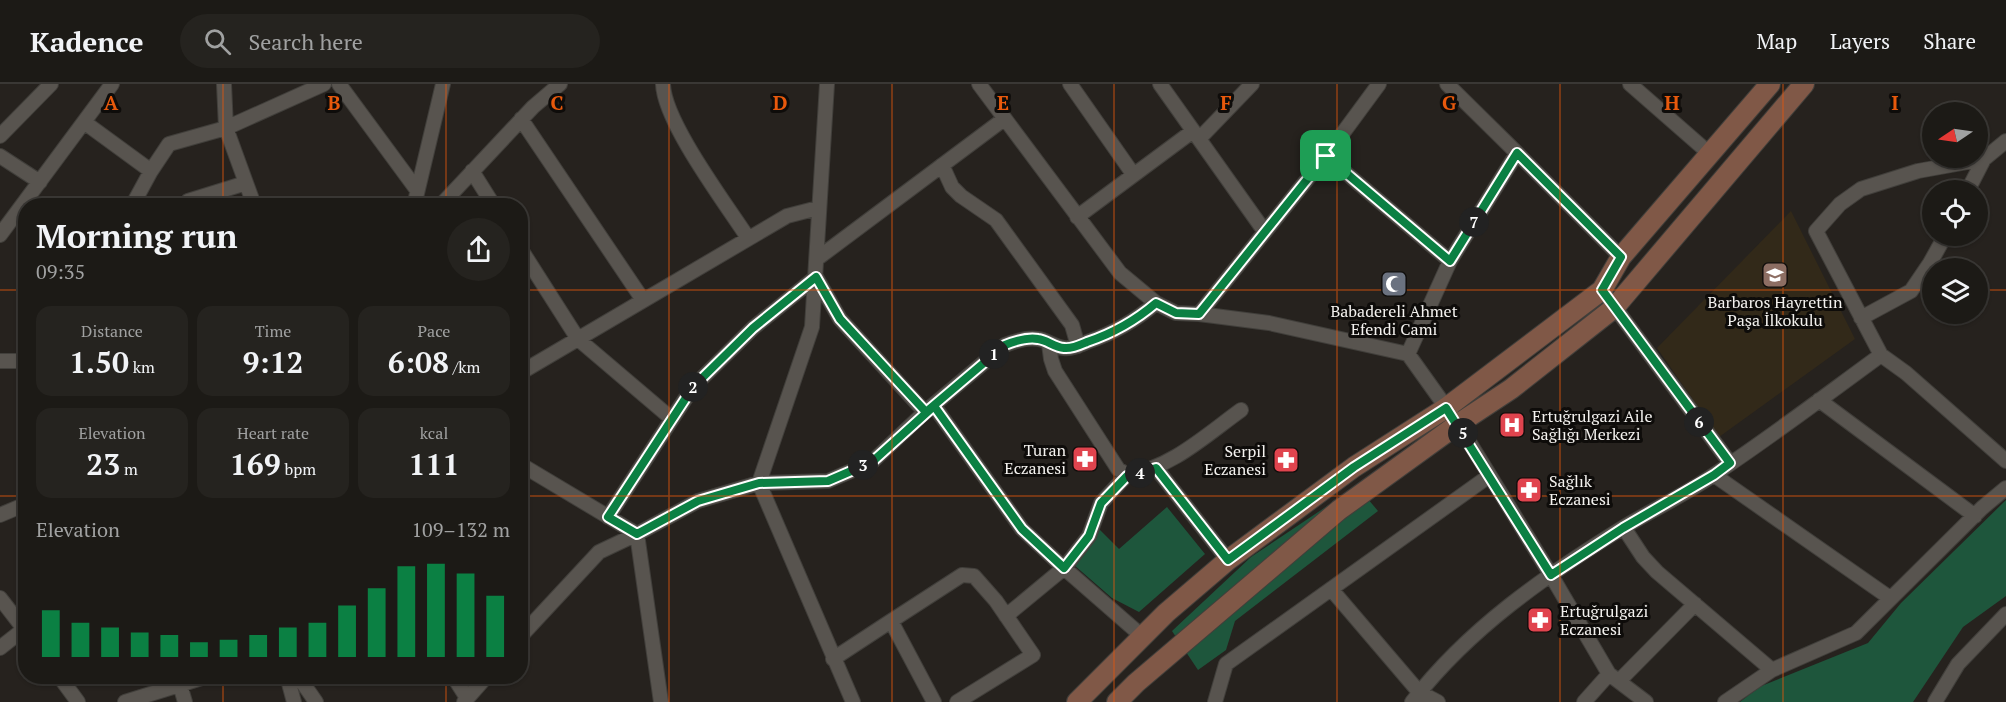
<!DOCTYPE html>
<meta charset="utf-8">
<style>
body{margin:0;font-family:"PT Serif",serif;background:#25231f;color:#f1f3f6;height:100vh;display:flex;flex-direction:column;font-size:22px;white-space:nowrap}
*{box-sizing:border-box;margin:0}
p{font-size:20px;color:#a0a1a1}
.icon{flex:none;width:33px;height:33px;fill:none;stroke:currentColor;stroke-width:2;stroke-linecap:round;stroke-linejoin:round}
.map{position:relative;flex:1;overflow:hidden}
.drawer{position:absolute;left:18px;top:114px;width:510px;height:486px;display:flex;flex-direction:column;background:#1c1a16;border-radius:24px;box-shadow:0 2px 4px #0004,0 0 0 2px #3a3835}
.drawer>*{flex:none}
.needle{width:39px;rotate:257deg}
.buttons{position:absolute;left:1922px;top:18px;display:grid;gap:12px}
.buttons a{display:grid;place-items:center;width:66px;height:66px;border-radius:50%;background:#1c1a16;box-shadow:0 2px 4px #0004,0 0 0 2px #3a3835;font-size:30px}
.pin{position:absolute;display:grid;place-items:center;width:51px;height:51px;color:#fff;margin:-26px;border-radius:12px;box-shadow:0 3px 9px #0006}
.km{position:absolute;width:30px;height:30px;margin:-15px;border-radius:50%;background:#222;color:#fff;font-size:16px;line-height:30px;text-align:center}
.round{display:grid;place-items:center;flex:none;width:63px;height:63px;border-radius:32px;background:#25231f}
.summary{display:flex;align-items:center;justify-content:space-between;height:102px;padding:0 18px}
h1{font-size:33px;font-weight:800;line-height:45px}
.stats{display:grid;grid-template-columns:repeat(3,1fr);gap:9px;height:102px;padding:6px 18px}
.stats div{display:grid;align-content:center;border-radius:15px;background:#25231f;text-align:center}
.stats b{font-size:30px;font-weight:800}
.stats small{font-size:16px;font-weight:400}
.stats p{font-size:16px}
.chart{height:168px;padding:12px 18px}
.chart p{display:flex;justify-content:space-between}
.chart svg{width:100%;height:108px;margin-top:6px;stroke:#0b8043;stroke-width:6}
header{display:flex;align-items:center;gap:36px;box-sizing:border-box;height:84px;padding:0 30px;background:#1c1a16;border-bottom:2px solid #3a3835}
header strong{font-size:28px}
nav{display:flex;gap:33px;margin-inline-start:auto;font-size:21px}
.search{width:420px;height:54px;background:#25231f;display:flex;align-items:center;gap:15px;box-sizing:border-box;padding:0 21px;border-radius:33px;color:#a0a1a1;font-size:22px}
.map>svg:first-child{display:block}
.education{fill:#322919}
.green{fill:#1e563c}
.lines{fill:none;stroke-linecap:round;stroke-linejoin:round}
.street-casing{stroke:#413f3b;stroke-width:16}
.secondary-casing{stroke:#413f3b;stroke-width:22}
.street{stroke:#58544f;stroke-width:14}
.secondary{stroke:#805847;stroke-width:20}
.route-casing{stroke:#fff;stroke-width:12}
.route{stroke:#0b8043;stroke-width:8}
.grid{fill:none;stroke:#e8590c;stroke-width:1.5;stroke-opacity:0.55}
.labels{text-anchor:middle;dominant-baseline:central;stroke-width:6;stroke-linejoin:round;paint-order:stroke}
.poi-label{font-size:16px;fill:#f4f2ef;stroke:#0e0c0a;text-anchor:start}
.grid-label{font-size:20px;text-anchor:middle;font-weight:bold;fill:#e8590c;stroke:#0e0c0a;stroke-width:6;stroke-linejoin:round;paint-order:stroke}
</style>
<header>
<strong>Kadence</strong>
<div class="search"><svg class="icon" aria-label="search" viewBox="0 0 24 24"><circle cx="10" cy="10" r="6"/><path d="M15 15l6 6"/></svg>Search here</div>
<nav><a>Map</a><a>Layers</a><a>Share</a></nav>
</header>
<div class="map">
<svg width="2006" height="618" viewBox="0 0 2006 618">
<rect width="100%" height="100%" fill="#26221e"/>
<path class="education" d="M1791,127L1855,255L1719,353L1657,264Z"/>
<path class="green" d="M1357,402L1378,427L1235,537L1226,566L1198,586L1172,547L1251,473Z
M2006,416V512L1963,543L1913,618H1740L1759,603L1868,559L1901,519Z
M1167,423L1205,470L1139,528L1112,514L1074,481L1086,467L1099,445L1119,465Z"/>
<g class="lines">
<g class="street-casing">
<path id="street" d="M224,0L226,44L324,0
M339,0L417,106
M663,0C664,38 726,120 748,154
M827,0L812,243L759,399L853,618
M979,0L1120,189L1156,219L1176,229L1199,230L1269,239L1408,270L1458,340L1551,491L1609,590L1646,618
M1070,0L1133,90
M1160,0L1265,148
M1630,0L1710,70
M521,35L643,216
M84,38L151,87L169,60L226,44L253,118L251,122
M0,52L51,0
M1199,55L1252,0
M2006,57L1984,75L1918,87L1861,105L1840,120L1816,147L1881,271L1906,289L2006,377
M1517,69L1621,173
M0,72L40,98
M1326,72L1450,177
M942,81L952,103L961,112L996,136L1072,241L1078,262
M472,87L494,122
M1968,106L1984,75
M132,122L151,87
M185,122L188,117L246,99
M414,122L443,0
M440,122L533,23L560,0
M1077,133L1193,47
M0,151L112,0
M520,164L578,255L672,335
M818,174L1004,35
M1602,206L1730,379
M1199,230L1326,72L1379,0
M1861,234L1911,207L1930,179L1945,152
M1049,260L1051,275L1055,287L1118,385L1127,391C1171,384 1205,352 1241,326
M1408,270L1450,177L1517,69L1447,0
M0,277H26
M520,289L787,132L818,124
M1819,316L1975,432
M934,322L1022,445L1064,484L1143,553
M520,380L637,450L661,618
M1156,384L1228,476
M1714,391L1890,514
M0,431L26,420
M608,433L693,303L753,244L816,193L840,235L925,328
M1624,444L1643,473L1657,488L1772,586
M1331,505L1419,608L1438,618
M0,514L24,545L26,543
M1006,532L1064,484L1089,452L1101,419L1127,391
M891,537L962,491L974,492L996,517L1033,571L957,618
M520,553L599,468L637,450L698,417L759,399L828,397L872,378L925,328L1005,261C1015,257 1027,253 1038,255C1047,256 1054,263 1064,264C1072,265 1080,261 1087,258C1114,249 1135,237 1156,219
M0,564L24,545L26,548
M833,575L891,537L934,618
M59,592L78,618
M287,592L294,618
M298,592L316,618
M453,592L467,614
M1619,597L1695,520
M180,601L185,618
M125,618L208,592
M464,618L487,592
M1215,618L1226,580L1489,392
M1412,618C1468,545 1546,491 1624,443C1654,425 1686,410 1715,390C1771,353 1826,311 1881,271
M1584,618L1609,590
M1725,618L1772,586L1856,549L1982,424L2006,404
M1935,618L1958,580L2006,530"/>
</g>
<g class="secondary-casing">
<path id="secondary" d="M1077,618L1166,529L1228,476L1354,383L1446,324L1602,206L1621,173L1770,0
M1117,618L1136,599L1339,426L1458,340L1511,305L1614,224L1804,0"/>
</g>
<use href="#street" class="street"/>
<use href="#secondary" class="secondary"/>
</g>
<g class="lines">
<g class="route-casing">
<path id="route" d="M1326,72L1199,230L1176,229L1156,219C1135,237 1114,249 1087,258C1080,261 1072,265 1064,264C1054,263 1047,256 1038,255C1027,253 1015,257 1005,261L926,328L840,235L816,193L753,244L693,303L608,433L637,450L698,417L759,399L828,397L872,378L934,322L1022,445L1064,484L1089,452L1101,419L1127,392L1156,384L1228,476L1354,383L1446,324L1551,491L1623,444L1714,391L1730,379L1602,206L1621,173L1517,69L1450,177L1326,72"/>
</g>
<use href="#route" class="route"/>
</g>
<path class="grid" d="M223,0V122M446,0V122M669,0V618M892,0V618M1114,0V618M1337,0V618M1560,0V618M1783,0V618M0,206H26M520,206H1932M1977,206H2006M0,412H26M520,412H2006M223,592V618M446,592V618"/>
<defs>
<g id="school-square" transform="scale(1.35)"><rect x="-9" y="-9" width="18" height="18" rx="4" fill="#8d6e63" stroke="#0e0c0a"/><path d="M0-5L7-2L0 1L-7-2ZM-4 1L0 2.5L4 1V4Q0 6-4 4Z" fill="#fff"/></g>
<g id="mosque-square" transform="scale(1.35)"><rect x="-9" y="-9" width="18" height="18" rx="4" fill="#6b7280" stroke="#0e0c0a"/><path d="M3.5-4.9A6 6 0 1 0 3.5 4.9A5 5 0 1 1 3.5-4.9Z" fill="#fff"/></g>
<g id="hospital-square" transform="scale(1.35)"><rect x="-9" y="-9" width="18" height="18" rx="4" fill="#e0444e" stroke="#0e0c0a"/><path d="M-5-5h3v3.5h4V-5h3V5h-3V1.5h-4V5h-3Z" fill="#fff"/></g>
<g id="pharmacy-square" transform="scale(1.35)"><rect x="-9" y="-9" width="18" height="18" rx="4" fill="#e0444e" stroke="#0e0c0a"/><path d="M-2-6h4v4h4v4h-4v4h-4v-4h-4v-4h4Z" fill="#fff"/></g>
</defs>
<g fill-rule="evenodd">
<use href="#school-square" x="1775" y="191"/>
<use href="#mosque-square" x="1394" y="200"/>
<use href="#hospital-square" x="1512" y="341"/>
<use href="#pharmacy-square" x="1085" y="375"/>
<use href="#pharmacy-square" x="1286" y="376"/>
<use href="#pharmacy-square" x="1529" y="406"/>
<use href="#pharmacy-square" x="1540" y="536"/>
</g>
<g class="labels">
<g class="poi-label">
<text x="1775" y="218" text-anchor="middle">Barbaros Hayrettin<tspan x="1775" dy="18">Paşa İlkokulu</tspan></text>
<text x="1394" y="227" text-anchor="middle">Babadereli Ahmet<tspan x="1394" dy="18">Efendi Cami</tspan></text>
<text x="1532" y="332">Ertuğrulgazi Aile<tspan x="1532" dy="18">Sağlığı Merkezi</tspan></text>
<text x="1066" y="366" text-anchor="end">Turan<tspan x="1066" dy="18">Eczanesi</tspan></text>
<text x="1266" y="367" text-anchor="end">Serpil<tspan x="1266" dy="18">Eczanesi</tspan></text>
<text x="1549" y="397">Sağlık<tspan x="1549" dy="18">Eczanesi</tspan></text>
<text x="1560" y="527">Ertuğrulgazi<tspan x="1560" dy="18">Eczanesi</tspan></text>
</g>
</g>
<g class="grid-label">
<text x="111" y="26">A</text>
<text x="334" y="26">B</text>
<text x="557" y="26">C</text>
<text x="780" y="26">D</text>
<text x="1003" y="26">E</text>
<text x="1226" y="26">F</text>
<text x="1449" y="26">G</text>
<text x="1672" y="26">H</text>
<text x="1895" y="26">I</text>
</g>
</svg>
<div class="buttons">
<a><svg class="needle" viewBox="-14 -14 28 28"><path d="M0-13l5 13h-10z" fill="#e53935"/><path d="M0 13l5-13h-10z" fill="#a0a1a1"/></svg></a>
<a><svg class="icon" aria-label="locate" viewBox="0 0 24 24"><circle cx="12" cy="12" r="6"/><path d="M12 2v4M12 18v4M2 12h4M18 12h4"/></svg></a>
<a><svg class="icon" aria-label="layers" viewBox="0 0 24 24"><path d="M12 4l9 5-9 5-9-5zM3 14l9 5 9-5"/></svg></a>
</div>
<div class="pin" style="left:1326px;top:72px;background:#1e9e55"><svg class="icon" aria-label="arrive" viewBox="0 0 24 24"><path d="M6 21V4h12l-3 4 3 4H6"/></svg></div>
<b class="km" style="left:994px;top:270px">1</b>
<b class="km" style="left:693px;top:303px">2</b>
<b class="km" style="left:863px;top:381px">3</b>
<b class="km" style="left:1140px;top:389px">4</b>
<b class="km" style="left:1463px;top:349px">5</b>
<b class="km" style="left:1699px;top:338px">6</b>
<b class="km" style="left:1474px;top:138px">7</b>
<section class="drawer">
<div class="summary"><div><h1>Morning run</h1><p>09:35</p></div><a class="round"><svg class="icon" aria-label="share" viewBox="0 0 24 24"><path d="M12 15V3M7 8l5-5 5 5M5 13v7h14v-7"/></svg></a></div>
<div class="stats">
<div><p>Distance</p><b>1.50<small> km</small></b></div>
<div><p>Time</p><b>9:12</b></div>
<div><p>Pace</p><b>6:08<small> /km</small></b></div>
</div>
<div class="stats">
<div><p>Elevation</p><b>23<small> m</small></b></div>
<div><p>Heart rate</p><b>169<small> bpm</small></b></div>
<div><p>kcal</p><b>111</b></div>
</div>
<div class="chart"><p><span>Elevation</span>109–132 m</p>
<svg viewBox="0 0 160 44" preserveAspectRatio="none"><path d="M5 44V25M15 44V30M25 44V32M35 44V34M45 44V35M55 44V38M65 44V37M75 44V35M85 44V32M95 44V30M105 44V23M115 44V16M125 44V7M135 44V6M145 44V10M155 44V19"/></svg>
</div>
</section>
</div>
